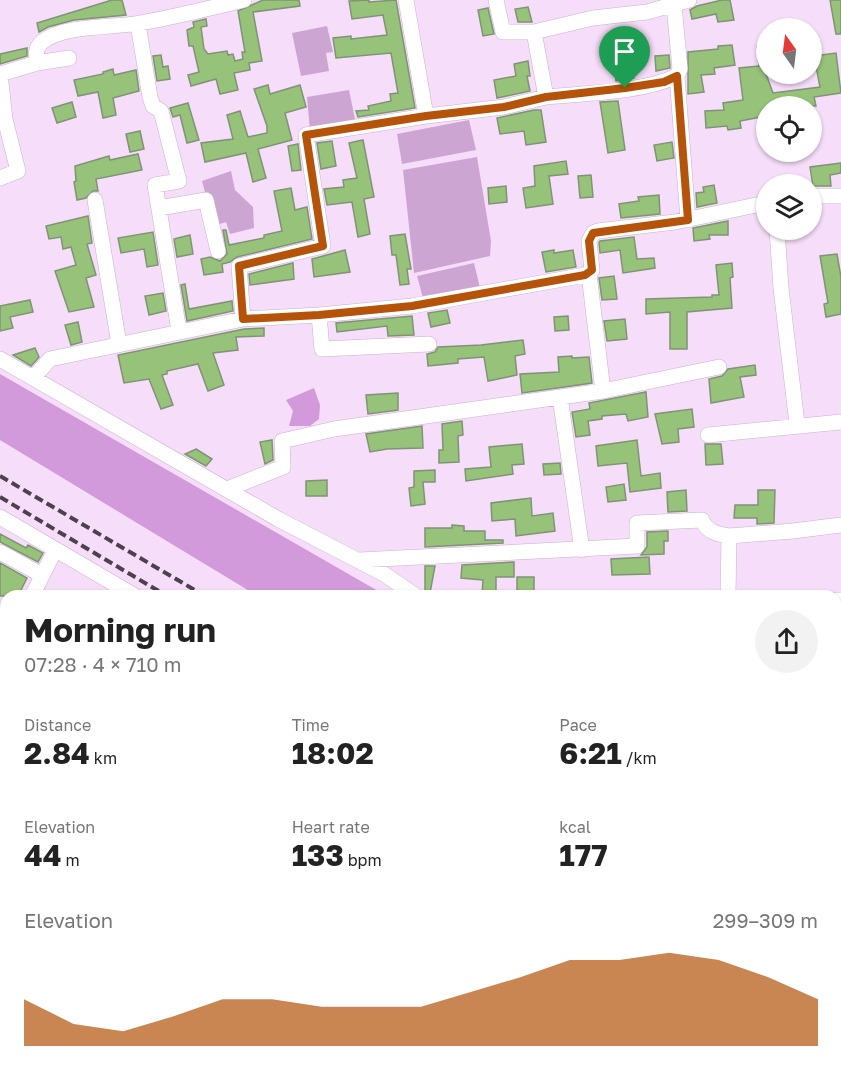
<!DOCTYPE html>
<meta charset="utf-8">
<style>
body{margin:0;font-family:"Golos Text",sans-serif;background:#f2f2f2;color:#222;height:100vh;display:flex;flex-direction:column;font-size:22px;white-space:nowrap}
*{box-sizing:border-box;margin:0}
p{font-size:20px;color:#767676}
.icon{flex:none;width:33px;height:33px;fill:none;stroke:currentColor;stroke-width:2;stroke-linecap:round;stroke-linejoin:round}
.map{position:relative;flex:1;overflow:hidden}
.drawer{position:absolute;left:0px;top:590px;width:842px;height:488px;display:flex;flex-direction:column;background:#fff;border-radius:18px 18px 0 0;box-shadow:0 2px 4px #0004}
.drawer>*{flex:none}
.needle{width:39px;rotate:346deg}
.buttons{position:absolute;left:756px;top:18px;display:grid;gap:12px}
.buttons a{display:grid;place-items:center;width:66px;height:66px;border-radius:50%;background:#fff;box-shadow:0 2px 4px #0004;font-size:30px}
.pin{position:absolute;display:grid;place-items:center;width:51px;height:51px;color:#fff;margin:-62px -26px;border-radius:50% 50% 50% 0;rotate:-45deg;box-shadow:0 0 6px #0007}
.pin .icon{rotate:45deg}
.round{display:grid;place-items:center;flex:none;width:63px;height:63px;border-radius:32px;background:#f2f2f2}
.overview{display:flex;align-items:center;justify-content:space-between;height:102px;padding:0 24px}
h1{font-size:33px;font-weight:700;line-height:45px}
.figures{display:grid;grid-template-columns:repeat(3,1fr);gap:9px;height:102px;padding:6px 24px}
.figures div{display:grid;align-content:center}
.figures b{font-size:30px;font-weight:700}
.figures small{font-size:16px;font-weight:400}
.figures p{font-size:16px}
.chart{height:168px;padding:12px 24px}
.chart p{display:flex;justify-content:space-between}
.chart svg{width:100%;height:108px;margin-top:6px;fill:#b45309;opacity:.7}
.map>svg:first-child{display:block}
.green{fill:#cda5d3}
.water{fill:#d39adb}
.building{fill:#96c279;stroke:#819377;stroke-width:1.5}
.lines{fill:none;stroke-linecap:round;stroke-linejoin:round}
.street-casing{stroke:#c9b1cc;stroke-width:16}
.street{stroke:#fff;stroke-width:15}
.rail{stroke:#4d414f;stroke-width:4;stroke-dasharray:9 4.5;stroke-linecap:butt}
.route-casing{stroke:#fff;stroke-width:12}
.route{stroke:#b45309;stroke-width:8}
</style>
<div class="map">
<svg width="841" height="1076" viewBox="0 0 841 1076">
<rect width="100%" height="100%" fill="#f6ddf9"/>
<path class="green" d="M327,26L333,52L326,53L329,71L301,76L292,33Z
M349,90L356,124L310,131L307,97Z
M469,120L476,150L402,164L397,134Z
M477,157L491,241L490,256L414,273L403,170Z
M231,171L235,190L253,207L254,228L230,234L226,222L214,226L202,181Z
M474,263L480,288L423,298L417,276Z"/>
<path class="water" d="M0,374L385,595H256L0,440Z
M314,388L320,405L319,419L310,426H289L293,411L286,400Z
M836,861L841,866V943L836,940Z"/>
<path class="building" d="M112,0H122L126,15L74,20L48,27L39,32L37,23Z
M263,0H299L300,6L253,12L262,61L249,63L250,70L234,73L238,90L220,94L216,79L191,86L188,75L199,72L193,46H189L187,30L194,27L193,22L206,19L207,26L201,27L204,49L208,54L227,51L228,55L233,54L235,61L243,59L242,52H245L238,11Z
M369,0V2L396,0L415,108L358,117L356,111L369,110L368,106L391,101L390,94L398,93L391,53L336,58L333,38L351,36V39L387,35L383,15L352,19L349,1Z
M722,0H730L734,20L718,22L716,14L692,19L690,10L697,6Z
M830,0H841V34H836Z
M528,7L532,22H518L515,9Z
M488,8L494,34L483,36L478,10Z
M732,45L735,65L714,68L715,74L701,75L704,92L688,94V52L718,49V46Z
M766,45V74L773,93L820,87L814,56L836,53L841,93L814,97L816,106H766V116L740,121L741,128L728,130L727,126L706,128L705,111L724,110L723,103L743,100L739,68L759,66L757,46Z
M27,48V56L0,64V54Z
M630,52L634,78L616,81L612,55Z
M161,55L163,67L168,66L170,79L157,81L153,56Z
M669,55L670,68L656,71L655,56Z
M528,61L530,76H527L530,91L497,98L494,80L516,76L514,64Z
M113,69L114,75L136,70L139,91L113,98L116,115L103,118L98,92L78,96L74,80L103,74V72Z
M268,85L270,94L300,85L306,107L285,113L292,140L258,149L266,178L253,182L246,153L205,162L201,143L233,139L227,115L240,111L248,137L267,133V126L254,89Z
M618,101L625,150L608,153L600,102Z
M72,102L76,117L57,123L52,108Z
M188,103L199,140L187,143L180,115L173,117L170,108Z
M534,110H541L546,142L526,145L524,131L500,134L497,118Z
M140,131L144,149L130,152L126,134Z
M363,140L374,197L364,199L370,234L358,237L352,202L327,205L324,189L344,187L343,180L357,178L349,143Z
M332,141L336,166L321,169L317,143Z
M672,142L674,158L657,161L654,145Z
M298,144L301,170L292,171L288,146Z
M138,154L142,170L96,179L98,191H93L86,198L77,200L74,182L76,181L75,166L109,156L110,160Z
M566,161L568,174L549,176L553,204L526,208L523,188L535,186L534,166Z
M841,163V173L830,175L831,186H813L810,167Z
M591,175L593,197L580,198L578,176Z
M714,185L717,203L697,207L696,193L704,192L703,187Z
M506,186L507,202L489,204L488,188Z
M291,188L295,210L307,207L312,239L237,257L230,262L222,264L223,272L204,275L201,259L210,257L220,261L227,254L223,230H226L229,245L264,238V235L282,231L274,191Z
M659,195L660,214L621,218L619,204L639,201L638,197Z
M88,216L92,243L87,244L96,275L86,278L94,307L69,312L55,271L76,265L71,247L63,249L61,237L49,239L46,226Z
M728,221V235H709L710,239L694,241L693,228Z
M153,232L158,265L147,267L144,249L121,253L118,238Z
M405,234L411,269H407L409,284L400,285L396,255H392L390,236Z
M190,235L193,254L177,257L174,239Z
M634,237L637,259L654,258L655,268L623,273L620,250L600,253L599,243L600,241Z
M345,250L350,272L314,277L312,259Z
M554,250V253L573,250L576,267L546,272L542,252Z
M837,254L841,277V314L826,317L824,304L828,303L820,256Z
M293,263L294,279L250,285L249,274Z
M732,263L733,277L730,278L732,308L687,312V349H670V312L646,314V299L712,297V295H719L716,265Z
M614,276L617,299L602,300L599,278Z
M185,284L189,309L232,301L233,311L187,321L181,285Z
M163,293L166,311L149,315L145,296Z
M30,300L33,312L10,317L13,328L0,331V306Z
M447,310L450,323L431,327L428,313Z
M412,316L414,335L388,336L387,326L337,332L336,323Z
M568,316L569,330L555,331L554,317Z
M625,319L627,339L607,341L604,321Z
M78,322L82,342L71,345L65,325Z
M264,328V336L236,337L238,350L213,353L224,385L208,391L198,364L167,371V374L162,375L173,405L161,409L149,379L124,383L118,355L244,329Z
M523,340L525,354L515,356L517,375L488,381L484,357L458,359V363L428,366L427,354L435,352L438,347L481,345Z
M35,348L39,357L31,366L13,355Z
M572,356V358L589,357L592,383L522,393L520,374L559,372L558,357Z
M755,365L756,375L740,377L744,397L711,403L709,379L722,376L728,369Z
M646,392L648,417L628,421L626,414L602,416V419L588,421L590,435L576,437L572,412L590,409L589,403Z
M398,393V410L368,414L366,395Z
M692,409L694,427L678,429L679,442L662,444L655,414Z
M462,421L463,435L458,436L459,462L439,463V450H443L442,424Z
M422,426L423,448L387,449L370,452L366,434Z
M272,440L273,460L265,464L260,442Z
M637,440L641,476L660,473L661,488L630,492L627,463L598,466L596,446Z
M522,444L524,464L512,465L513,474L466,481L465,469L491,467L489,447Z
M705,444H721L723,464L706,465Z
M196,449L212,459L206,466L185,454Z
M560,463L561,474L544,475L543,464Z
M435,470V482H423L425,504L411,506L409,488L414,487V471Z
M327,480V496H306V481Z
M624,484L626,500L608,502L606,487Z
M686,490L687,511L668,512L667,492Z
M758,490H775L774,523L757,524V518H734L735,505H758Z
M531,498L532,516L553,513L555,531L516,536L515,519L492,521L491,503Z
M452,525L464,526V531H485V540H503V543L425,547V528H452Z
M668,531V541H664V554L641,555L647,547V532Z
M0,534L26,548L28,545L43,553L38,562L0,542Z
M649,557L650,574L612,575L611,559Z
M514,562V577H496V596H482L483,580L461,578L462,565Z
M0,563L27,578L18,596H0Z
M425,566H435L430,593L425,592Z
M517,577H534V595H517Z"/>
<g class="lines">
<g class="street-casing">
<path id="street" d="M138,24L150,97L153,106L161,111L179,181L155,185L179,331
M534,32L593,18L647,12L689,0
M37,63C36,56 35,48 42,42C65,24 113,28 140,23C175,17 210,8 244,0
M677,76L688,220
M546,97C586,93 641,93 677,76L680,69L674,5
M426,116L504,107L546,97L534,32H503L496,0
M0,178L18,171L5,119L0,74L37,63L69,58
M812,196H841
M95,200L119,344
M159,208L206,200L218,251
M777,230L781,288L797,424
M589,274L603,391
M319,315L322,349L429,344
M243,319L239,266L323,246L306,135L426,116L406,0
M0,359L278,519L384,574L416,596
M34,377L50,359L243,319L319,315L412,306L585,275L592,270L589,241L593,233L598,231L675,222L766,203
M560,397L582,550
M708,435L841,422
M227,489L283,467L282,441L334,429L603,391L719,367
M0,517L135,596
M729,536L793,531L841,525
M0,552L42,575
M359,560L637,546V523L702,520C707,532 717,534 729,536L728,596
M32,596L55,550
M836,600H841
M0,708H6
M0,737H6
M836,781L841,780
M0,796L6,795
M836,846L841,850
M0,909L6,908
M836,1003L841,1006
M387,1071L388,1076
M609,1071H611
M667,1071L668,1076
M181,1076L184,1071"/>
</g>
<use href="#street" class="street"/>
<path class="rail" d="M0,476L205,596
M0,497L167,596
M836,962L841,965
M836,985L841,988"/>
</g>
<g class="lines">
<g class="route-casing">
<path id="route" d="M677,76L688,220L593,233L589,241L592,270L585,275L412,306L319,315L243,319L239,266L323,246L306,135L426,116L504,107L546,97L625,88L664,82Z"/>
</g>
<use href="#route" class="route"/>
</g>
</svg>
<div class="buttons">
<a><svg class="needle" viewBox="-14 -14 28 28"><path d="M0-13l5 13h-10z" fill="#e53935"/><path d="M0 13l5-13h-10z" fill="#767676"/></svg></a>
<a><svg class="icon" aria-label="locate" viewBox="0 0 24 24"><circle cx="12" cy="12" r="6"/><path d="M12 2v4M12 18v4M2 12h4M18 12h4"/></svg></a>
<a><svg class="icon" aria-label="layers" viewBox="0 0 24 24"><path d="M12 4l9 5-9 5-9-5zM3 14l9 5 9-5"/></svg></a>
</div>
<div class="pin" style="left:625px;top:88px;background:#1e9e55"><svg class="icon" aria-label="arrive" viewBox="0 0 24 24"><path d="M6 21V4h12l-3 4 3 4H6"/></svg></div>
<section class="drawer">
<div class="overview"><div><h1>Morning run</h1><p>07:28 · 4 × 710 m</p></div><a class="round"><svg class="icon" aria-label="share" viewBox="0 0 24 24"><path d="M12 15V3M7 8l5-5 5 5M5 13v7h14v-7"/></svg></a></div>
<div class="figures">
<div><p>Distance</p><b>2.84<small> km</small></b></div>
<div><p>Time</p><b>18:02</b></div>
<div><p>Pace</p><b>6:21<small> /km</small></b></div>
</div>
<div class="figures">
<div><p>Elevation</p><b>44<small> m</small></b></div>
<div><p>Heart rate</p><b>133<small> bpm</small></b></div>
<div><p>kcal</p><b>177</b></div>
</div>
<div class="chart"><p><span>Elevation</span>299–309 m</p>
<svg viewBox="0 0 160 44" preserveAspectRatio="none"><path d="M0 44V25L10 35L20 38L30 32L40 25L50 25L60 28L70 28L80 28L90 22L100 16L110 9L120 9L130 6L140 9L150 16L160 25V44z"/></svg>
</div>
</section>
</div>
